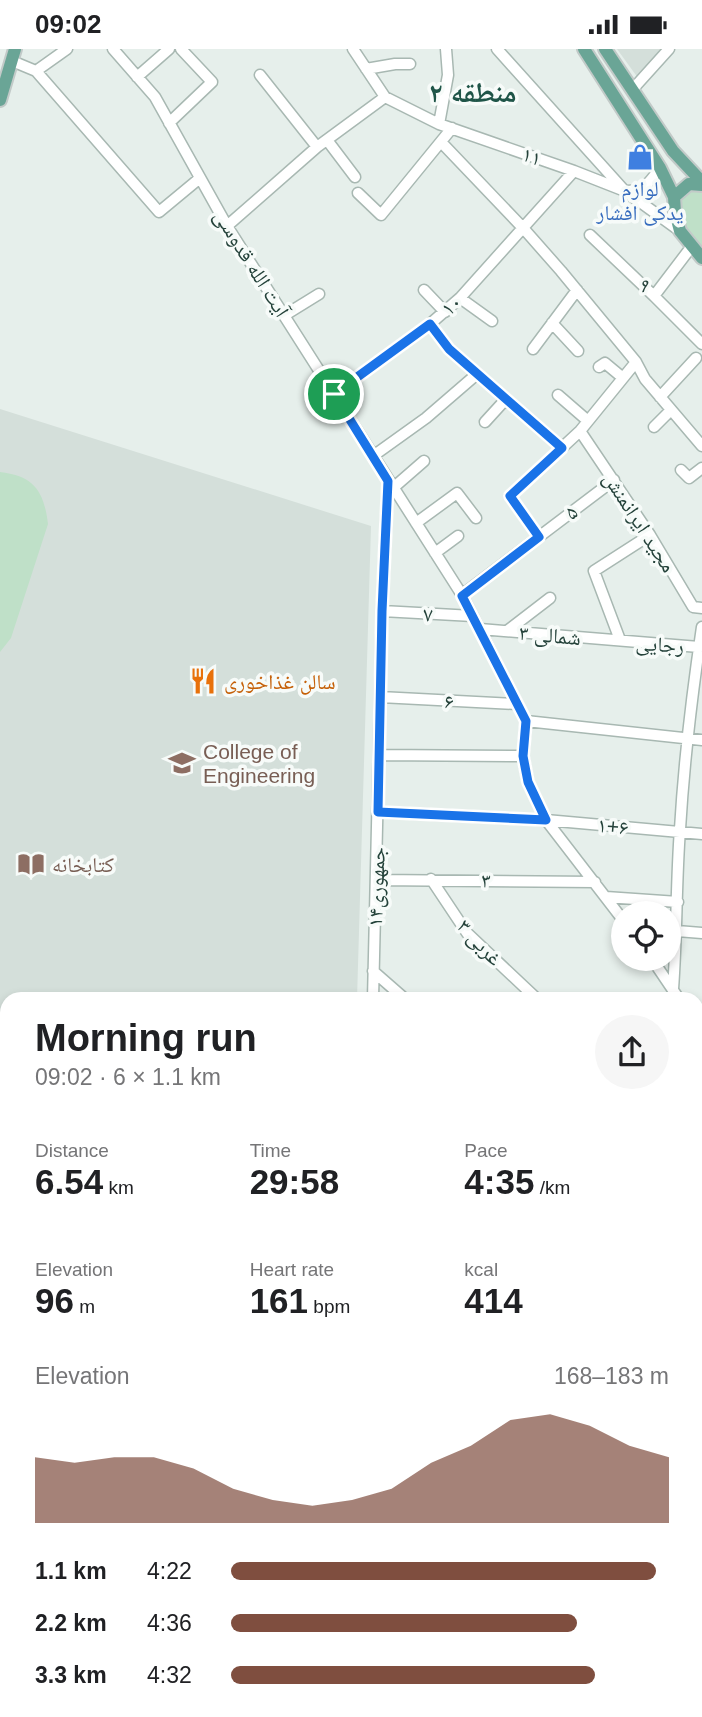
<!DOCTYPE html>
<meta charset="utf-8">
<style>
body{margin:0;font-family:Arial,"Noto Naskh Arabic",sans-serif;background:#f6f6f6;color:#202124;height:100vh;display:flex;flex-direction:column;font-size:26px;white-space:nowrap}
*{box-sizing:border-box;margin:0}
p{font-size:23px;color:#757577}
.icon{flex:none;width:38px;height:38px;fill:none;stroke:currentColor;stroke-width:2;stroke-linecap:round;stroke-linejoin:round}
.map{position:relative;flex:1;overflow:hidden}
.panel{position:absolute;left:0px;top:943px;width:704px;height:726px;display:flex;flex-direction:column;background:#fff;border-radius:21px 21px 0 0;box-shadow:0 4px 10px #0003}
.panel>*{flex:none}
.buttons{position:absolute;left:611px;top:852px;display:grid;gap:14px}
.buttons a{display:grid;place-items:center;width:70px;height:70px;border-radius:50%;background:#fff;box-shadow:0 4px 10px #0003;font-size:35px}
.pin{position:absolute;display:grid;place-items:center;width:60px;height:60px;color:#fff;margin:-30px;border:4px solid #fff;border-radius:50%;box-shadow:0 2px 7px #0007}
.round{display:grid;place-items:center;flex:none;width:74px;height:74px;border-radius:37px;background:#f6f6f6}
.headline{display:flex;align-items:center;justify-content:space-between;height:119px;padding:0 35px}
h1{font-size:38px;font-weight:600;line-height:52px}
.figures{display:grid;grid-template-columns:repeat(3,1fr);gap:10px;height:119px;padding:7px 35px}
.figures div{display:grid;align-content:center}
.figures b{font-size:35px;font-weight:600}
.figures small{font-size:19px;font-weight:400}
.figures p{font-size:19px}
.chart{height:196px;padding:14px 35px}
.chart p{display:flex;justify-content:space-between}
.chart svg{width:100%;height:126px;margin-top:7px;fill:#7f4e3f;opacity:.7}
ul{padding:0 35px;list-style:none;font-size:23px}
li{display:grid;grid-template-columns:112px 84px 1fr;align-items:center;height:52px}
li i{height:18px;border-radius:9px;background:#7f4e3f}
.status{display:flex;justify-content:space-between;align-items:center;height:49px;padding:0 35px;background:#fff;direction:ltr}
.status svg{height:19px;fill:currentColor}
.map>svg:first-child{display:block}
.built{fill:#d4dfda}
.green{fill:#bfe0c8}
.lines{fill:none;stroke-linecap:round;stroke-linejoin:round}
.minor-casing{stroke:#a8b8b2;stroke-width:13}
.major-casing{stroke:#c2cac8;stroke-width:16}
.minor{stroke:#fff;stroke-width:10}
.major{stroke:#6aa596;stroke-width:12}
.route-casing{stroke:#fff;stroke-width:14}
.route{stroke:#1a73e8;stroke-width:9}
.labels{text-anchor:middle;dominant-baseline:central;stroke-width:7;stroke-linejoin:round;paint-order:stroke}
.street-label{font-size:21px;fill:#24423a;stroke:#f7fbf9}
.shop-label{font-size:21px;fill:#366cbe;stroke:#f7fbf9}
.food-label{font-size:21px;fill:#c56008;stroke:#f7fbf9;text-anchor:start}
.education-label{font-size:21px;fill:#785e54;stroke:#f7fbf9;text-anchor:start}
.district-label{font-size:28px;font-weight:bold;fill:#1f5548;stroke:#f7fbf9}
</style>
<div class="status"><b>09:02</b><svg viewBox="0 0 49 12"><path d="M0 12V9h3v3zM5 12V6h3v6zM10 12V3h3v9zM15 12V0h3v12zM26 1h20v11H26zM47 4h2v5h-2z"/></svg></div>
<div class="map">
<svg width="702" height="1668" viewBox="0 0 702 1668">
<rect width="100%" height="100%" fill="#e6efeb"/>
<path class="built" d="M617,0H663L638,29Z
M0,360L371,477L357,950H7V1010L0,1008Z"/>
<path class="green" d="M691,142H702V199C687,181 681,175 681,151Z
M0,423C34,427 44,442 48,475L11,589L0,603Z"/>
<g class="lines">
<g class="minor-casing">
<path id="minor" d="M113,0L155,48L227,177L462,546L526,672L702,691
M353,0L385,48L439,75L574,122L625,142L680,182
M497,0L623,140
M12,12L36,22L159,163L200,129
M366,20L395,15H410
M36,22L67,0
M260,26L317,98
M137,28L169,0
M632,41L669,0
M169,74L212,33L181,0
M439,75L448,26L446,0
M327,91L355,128
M441,93L524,180L561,222L636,313L645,330L702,397
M626,142C645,142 649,134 660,119
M358,144L381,166L452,79
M227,177L317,98L385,48
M590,186L654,247L692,197
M424,241L445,263
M654,247L702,295
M460,249L492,272
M285,266L319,245
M552,274L578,302
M430,275L449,300L562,399
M533,300L577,241
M599,318L605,314L623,329
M334,345L430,275L460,249L574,122
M558,346L588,372
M660,348L696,309
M485,373L506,350
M654,378L671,361
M580,382L650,486L693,558L702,559
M373,407L426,369L477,325
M681,421L689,429L702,419
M393,439L424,412
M416,474L457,444L476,469
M539,488L510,447L580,382L636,313
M435,504L458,487
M462,546L614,431
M382,562L473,567
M480,580L699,598
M507,582L550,549
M620,591L594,522L650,486
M380,648L517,655
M526,672L523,707L528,733L546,771L623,871
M379,706L523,707
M378,763L546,771L702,785
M431,830L467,884L537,950
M377,831L595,833
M606,848L678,853
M677,882L702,884
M652,910L679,950
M373,922L405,950
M673,940C677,886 676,833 680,780C684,712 692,645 702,578
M373,950L382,562L388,432
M696,975L702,983
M0,1029L7,1031
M696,1073L702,1067
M0,1097L7,1099
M696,1125L702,1130
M696,1237L702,1239
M696,1252L702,1253
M0,1272L7,1273
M696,1316L702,1317
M0,1467L7,1474
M696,1579L702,1585
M0,1596L7,1603
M696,1633L702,1627
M70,1662L75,1668
M195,1662L201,1668
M342,1662L352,1668
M409,1662L420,1668
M425,1662L430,1668
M529,1662L535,1668
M650,1662L655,1668
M329,1668L331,1662
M363,1668L375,1662
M661,1668L667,1662"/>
</g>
<g class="major-casing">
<path id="major" d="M584,0L660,119L674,148
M605,0L673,102L702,133
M0,51L15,0
M702,136L689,135L674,148L675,163L680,182L702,209
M0,1052L7,1054
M0,1079L7,1082
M696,1269L702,1271
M696,1299L702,1300"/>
</g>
<use href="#minor" class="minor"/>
<use href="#major" class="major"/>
</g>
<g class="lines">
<g class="route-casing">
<path id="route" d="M430,275L449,300L562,399L510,447L539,488L462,547L526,672L523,707L528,733L546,771L378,763L382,562L388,432L334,345Z"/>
</g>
<use href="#route" class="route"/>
</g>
<defs>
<g id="shop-bare" transform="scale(2.1)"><path d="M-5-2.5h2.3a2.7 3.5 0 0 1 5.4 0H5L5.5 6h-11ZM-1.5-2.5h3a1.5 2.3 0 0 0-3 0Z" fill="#3f7fe0" stroke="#f7fbf9" stroke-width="2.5" paint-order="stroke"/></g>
<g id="restaurant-bare" transform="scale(2.1)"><path d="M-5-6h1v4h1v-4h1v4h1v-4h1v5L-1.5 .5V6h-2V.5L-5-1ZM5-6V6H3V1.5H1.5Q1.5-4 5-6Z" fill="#e8710a" stroke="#f7fbf9" stroke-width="2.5" paint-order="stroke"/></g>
<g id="university-bare" transform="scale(2.1)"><path d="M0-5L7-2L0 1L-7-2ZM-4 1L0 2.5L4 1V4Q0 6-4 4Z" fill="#8d6e63" stroke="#f7fbf9" stroke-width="2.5" paint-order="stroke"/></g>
<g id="library-bare" transform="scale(2.1)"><path d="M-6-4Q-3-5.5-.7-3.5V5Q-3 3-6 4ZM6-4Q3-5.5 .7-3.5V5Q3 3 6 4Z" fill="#8d6e63" stroke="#f7fbf9" stroke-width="2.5" paint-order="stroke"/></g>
</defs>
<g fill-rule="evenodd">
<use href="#shop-bare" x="640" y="108"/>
<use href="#restaurant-bare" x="203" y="632"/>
<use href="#university-bare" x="182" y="714"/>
<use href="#library-bare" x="31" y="815"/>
</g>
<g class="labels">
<g class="street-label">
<text transform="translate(532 107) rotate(20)">۱۱</text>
<text transform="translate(252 214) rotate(58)">آیت الله قدوسی</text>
<text transform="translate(645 236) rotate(39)">۹</text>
<text transform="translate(451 256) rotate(-42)">۱۰</text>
<text transform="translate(571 463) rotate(-37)">۵</text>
<text transform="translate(640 473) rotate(57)">مجید ایرانمنش</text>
<text transform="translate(428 565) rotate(3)">۷</text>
<text transform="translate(550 586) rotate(5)">۳ شمالی</text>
<text transform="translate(660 595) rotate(4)">رجایی</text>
<text transform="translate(449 652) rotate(3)">۶</text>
<text transform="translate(613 777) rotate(5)">۱+۶</text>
<text transform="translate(486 831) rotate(1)">۳</text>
<text transform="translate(376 838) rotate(-88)">جمهوری۱۴</text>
<text transform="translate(480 893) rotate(47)">۳ غربی</text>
</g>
<g class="shop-label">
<text x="640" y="139">لوازم<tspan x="640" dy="24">یدکی افشار</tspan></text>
</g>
<g class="food-label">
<text x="224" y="632">سالن غذاخوری</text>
</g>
<g class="education-label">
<text x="203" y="702">College of<tspan x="203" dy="24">Engineering</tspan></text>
<text x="52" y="815">کتابخانه</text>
</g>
<g class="district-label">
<text x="473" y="43">منطقه ۲</text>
</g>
</g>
</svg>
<div class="buttons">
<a><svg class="icon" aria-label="locate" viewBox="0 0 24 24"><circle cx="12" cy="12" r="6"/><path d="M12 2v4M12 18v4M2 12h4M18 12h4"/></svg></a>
</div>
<div class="pin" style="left:334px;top:345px;background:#1e9e55"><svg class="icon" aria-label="arrive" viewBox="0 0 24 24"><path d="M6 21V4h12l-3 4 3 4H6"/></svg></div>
<section class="panel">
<div class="headline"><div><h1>Morning run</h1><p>09:02 · 6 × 1.1 km</p></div><a class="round"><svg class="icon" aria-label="share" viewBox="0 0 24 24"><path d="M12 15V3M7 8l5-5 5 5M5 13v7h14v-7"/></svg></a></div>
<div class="figures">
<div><p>Distance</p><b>6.54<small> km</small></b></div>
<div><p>Time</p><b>29:58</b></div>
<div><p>Pace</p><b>4:35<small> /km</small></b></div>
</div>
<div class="figures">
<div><p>Elevation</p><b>96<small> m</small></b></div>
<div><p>Heart rate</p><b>161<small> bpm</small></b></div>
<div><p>kcal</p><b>414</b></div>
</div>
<div class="chart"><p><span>Elevation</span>168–183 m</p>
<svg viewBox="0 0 160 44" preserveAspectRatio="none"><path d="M0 44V21L10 23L20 21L30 21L40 25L50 32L60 36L70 38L80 36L90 32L100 23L110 17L120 8L130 6L140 10L150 17L160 21V44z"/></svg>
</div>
<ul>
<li><b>1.1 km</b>4:22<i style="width:97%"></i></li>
<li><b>2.2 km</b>4:36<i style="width:79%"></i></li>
<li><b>3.3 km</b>4:32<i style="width:83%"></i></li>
</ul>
</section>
</div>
